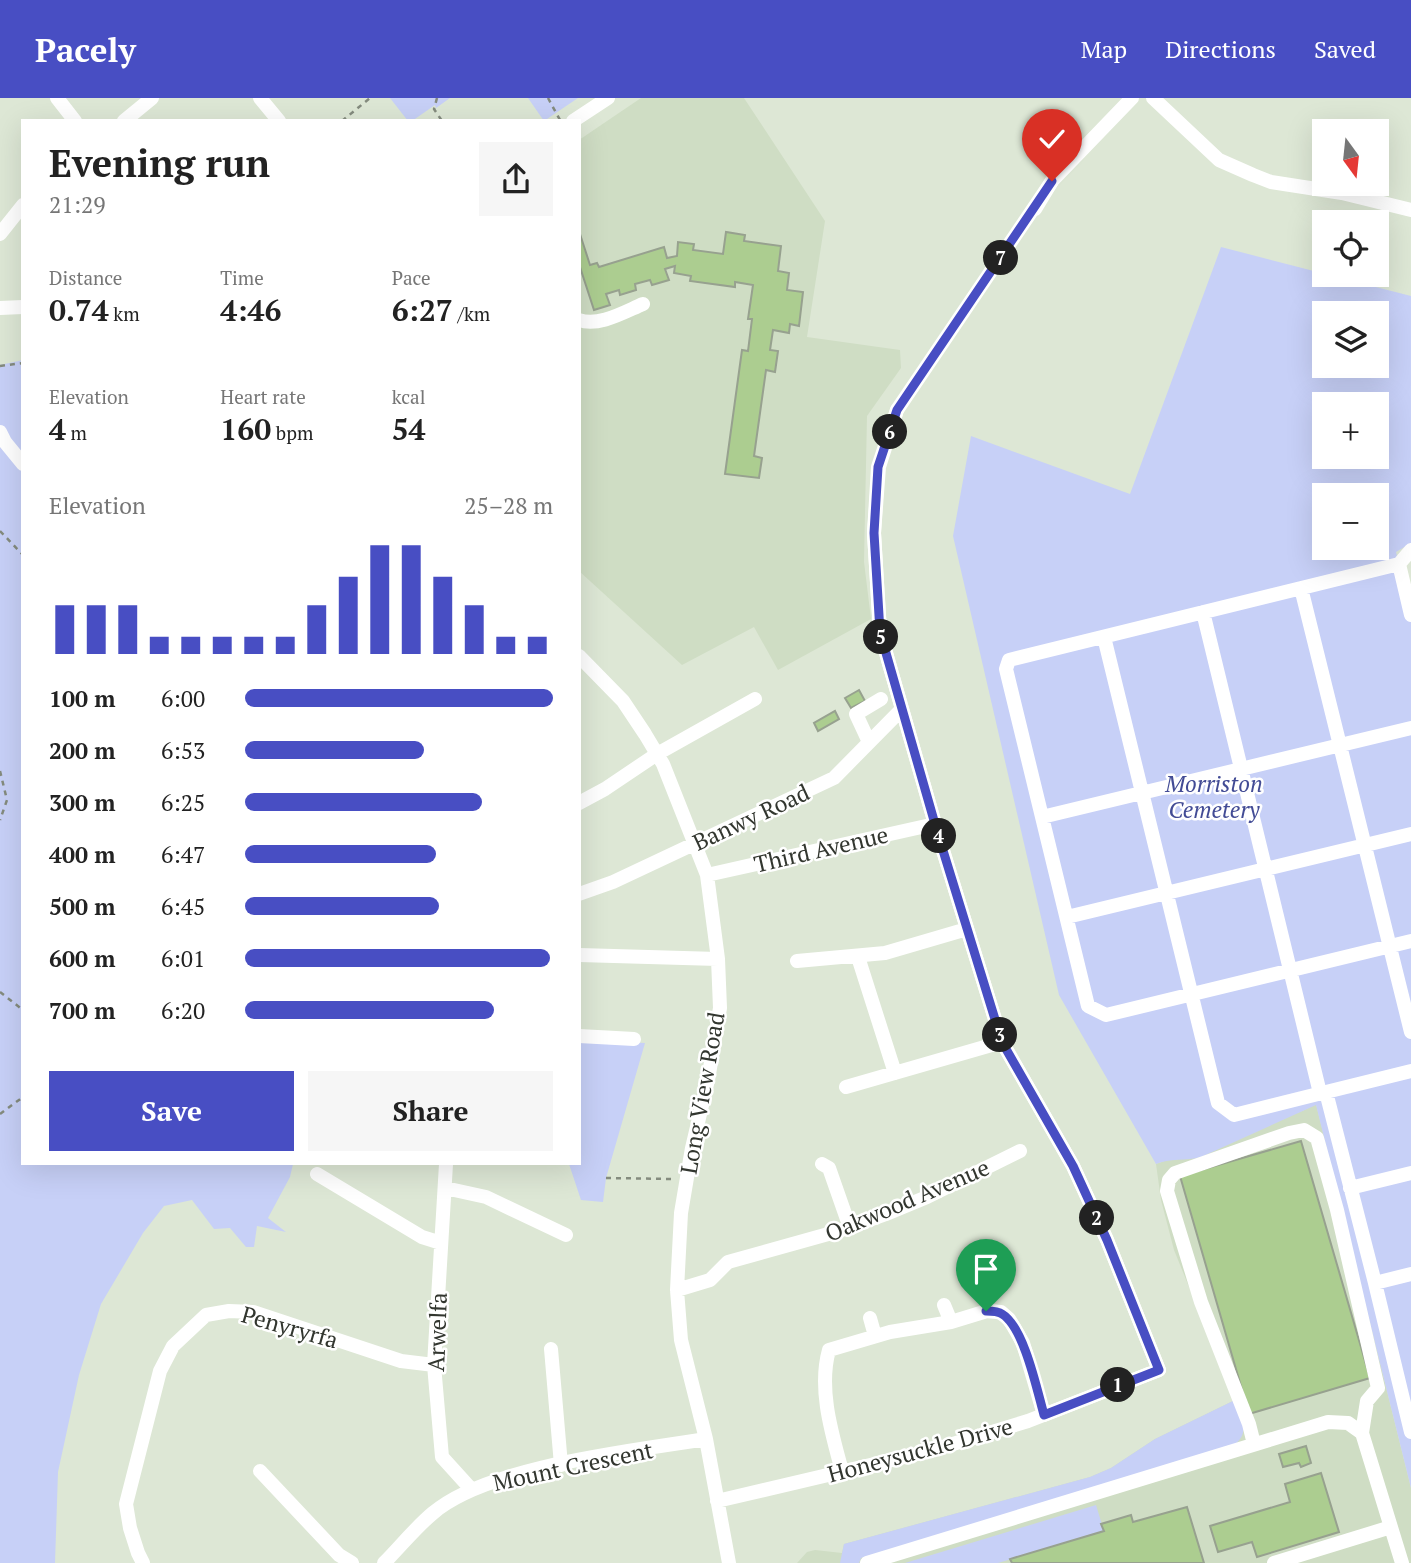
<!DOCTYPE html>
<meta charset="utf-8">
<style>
body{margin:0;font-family:"PT Serif",serif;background:#f6f6f6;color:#222;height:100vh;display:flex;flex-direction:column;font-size:26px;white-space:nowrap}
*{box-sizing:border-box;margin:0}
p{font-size:23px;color:#767676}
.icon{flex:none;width:38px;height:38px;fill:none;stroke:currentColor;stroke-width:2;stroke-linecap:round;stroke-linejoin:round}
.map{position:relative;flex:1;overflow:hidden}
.sheet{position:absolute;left:21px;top:21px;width:560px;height:1046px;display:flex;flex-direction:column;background:#fff;border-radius:0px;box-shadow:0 7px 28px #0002}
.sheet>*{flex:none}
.needle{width:46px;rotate:165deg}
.fabs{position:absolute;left:1312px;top:21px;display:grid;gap:14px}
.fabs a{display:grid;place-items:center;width:77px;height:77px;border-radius:0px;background:#fff;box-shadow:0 7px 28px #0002;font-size:35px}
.pin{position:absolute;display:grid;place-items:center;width:60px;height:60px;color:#fff;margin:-72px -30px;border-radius:50% 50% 50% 0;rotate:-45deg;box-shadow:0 0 7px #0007}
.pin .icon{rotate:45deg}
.km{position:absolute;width:35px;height:35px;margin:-18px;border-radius:50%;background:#222;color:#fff;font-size:19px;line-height:35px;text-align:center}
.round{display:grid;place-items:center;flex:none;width:74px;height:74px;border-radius:0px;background:#f6f6f6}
.headline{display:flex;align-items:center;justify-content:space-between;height:119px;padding:0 28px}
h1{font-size:38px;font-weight:700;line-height:52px}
.stats{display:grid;grid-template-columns:repeat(3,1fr);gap:10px;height:119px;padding:7px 28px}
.stats div{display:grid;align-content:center}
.stats b{font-size:30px;font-weight:700}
.stats small{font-size:19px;font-weight:400}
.stats p{font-size:19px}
.chart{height:196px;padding:14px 28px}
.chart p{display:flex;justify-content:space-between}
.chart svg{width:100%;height:126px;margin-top:7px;stroke:#484ec3;stroke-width:6}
.button{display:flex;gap:14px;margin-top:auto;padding:14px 28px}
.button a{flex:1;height:80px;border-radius:0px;background:#484ec3;color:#fff;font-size:28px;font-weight:700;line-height:80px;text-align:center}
.button a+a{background:#f6f6f6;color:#222}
ul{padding:0 28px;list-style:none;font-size:23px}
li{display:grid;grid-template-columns:112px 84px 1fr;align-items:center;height:52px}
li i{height:18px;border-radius:9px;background:#484ec3}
header{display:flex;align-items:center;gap:42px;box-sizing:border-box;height:98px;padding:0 35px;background:#484ec3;color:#fff}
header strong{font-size:33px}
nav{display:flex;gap:38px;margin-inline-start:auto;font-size:24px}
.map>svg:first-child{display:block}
.built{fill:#cfddc4}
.green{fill:#c7d0f7;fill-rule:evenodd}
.building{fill:#accd90;stroke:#97a18f;stroke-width:2}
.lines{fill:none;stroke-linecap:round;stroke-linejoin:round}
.path{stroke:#848b7e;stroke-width:2.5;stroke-dasharray:5 5;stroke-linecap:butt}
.minor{stroke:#fff;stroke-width:14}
.route-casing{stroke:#fff;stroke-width:14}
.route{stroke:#484ec3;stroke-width:9}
.labels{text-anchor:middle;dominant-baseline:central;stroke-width:5;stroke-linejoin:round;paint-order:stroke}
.park-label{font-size:23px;font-style:italic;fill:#424b95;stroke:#fff}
.street-label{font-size:23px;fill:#32362f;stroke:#fff}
</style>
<header>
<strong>Pacely</strong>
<nav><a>Map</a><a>Directions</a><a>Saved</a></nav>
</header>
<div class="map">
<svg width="1411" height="1465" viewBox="0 0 1411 1465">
<rect width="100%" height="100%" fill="#dde7d5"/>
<path class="built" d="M641,0H744L825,123L807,239L900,252L901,270L867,318L864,464L871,521L778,572L754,529L682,567L579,473V42Z
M1316,1006L1411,1390V1465H797L807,1454L815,1452L842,1455L844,1446L1090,1379L1111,1370L1155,1341L1235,1302L1174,1152L1161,1102L1156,1066L1302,1013Z"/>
<path class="green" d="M390,0H450L436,10L435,7L412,23H408Z
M528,0H578L544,23Z
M1221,149L1411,198V445L1396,454L1411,517V1390L1316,1007L1201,1059C1187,1063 1169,1060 1156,1066L1059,897L953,438L971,338L1130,396ZM1325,215H1377V268H1325ZM1325,306H1377V359H1325ZM1325,397H1377V450H1325Z
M23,262V1066H293L290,1079L268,1120L286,1134L257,1128L254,1149H246L230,1130L214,1131L192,1102L164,1108L143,1135L101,1206L79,1277L58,1374L55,1465H0V267Z
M579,942L645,945L606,1080L603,1104L581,1102L569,1066H579Z
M1235,1302C1241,1319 1251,1335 1234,1347L861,1460L859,1465H840L844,1446L1090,1379L1111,1370L1155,1341Z
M1096,1407L1104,1433L998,1465H905Z"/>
<path class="building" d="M579,133L590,167L597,165L599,169L664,149L667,160L677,158L678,144L694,146L693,152L723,156L726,134L745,137L744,143L781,148L778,173L789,175L787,192L803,194L799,228L790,226L789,235L773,232L770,252L778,253L775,274L766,272L754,358L762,360L759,380L725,376L742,252L748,253L752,221H748L753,187L735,184V189L690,183L691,178L674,175L675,168L665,171L669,182L652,187L650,182L635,186L636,192L620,197L619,192L606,196L610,207L594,212L579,166Z
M859,592L865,603L851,610L845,600Z
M835,613L839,621L818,633L814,625Z
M1301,1043L1370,1280L1249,1316L1180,1078Z
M1306,1348L1311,1365L1301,1369L1299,1365L1283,1369L1279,1356Z
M1321,1375L1339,1434L1257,1459L1252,1444L1218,1454L1210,1428L1290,1404L1285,1386Z
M1187,1409L1204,1465H1012L1010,1461L1104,1433L1101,1426L1131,1417L1133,1424Z"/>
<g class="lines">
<path class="path" d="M437,0L434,11L442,23
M548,0L560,22
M342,23L370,0
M0,268L23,265
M904,301L1027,122
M0,433L23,457
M0,673L7,702L0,722
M0,894L23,912
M0,1016L23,999
M606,1080L673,1081"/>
<path class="minor" d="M57,0L75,23
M260,0L279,23
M1153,0L1219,62L1253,77L1271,84L1342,95L1411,112
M124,23L152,0
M573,23L608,0
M1035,111L1052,83L1132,0
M0,136L23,107
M0,210L23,209
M579,222C599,229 624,214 643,206
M0,334L5,344L23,366
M1411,452L1399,466L1411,517
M1399,466L1009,562L1006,571L1088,908L1106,917L1411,843
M1301,490L1411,934
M1203,514L1320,995
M1104,539L1218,1005L1234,1017L1326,994L1375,1185
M579,558L623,603L645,636L663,666L707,777L718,861L720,910L708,982L692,1050L681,1115L677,1192L681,1242L706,1341L729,1465
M869,644L856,616L881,601
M579,705L605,691L657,656L755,601
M1042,719L1411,630
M707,777L935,726
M579,796L613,784L834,680L902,611
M1067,819L1411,736
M579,857L718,861
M858,859L895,975
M797,863L885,855L967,831
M579,938L634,941
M846,989L1002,944
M1326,994L1411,973
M446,1066L434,1267L442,1359L471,1391
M822,1066L829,1070L850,1130
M317,1076L422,1139L441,1145
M445,1090L486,1099L566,1137
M1350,1090L1411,1075
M1411,1176L1375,1185L1411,1334
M677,1192L710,1182L728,1164L839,1133L886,1116L927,1099L1020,1053
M944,1207L951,1224
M870,1220L875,1238
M551,1251L561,1367
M1254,1346L1249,1326L1201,1204L1167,1093L1169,1082L1175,1075L1289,1035L1304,1032L1317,1040L1337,1112L1378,1290L1367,1303L1362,1335
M260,1373L339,1457L352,1465
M842,1373C832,1336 818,1291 829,1252L890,1234L951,1224L987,1213L1001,1214L1009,1221L1023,1245L1044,1317
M717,1403L930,1353L1028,1323L1159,1272L1107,1142L1073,1068L1002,944L937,733L880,534L874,435L879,369L897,312
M143,1465L138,1455L130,1430L126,1406L160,1273L173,1248L206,1217L229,1213L253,1214L401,1263L434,1267
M384,1465C400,1449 415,1430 433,1415C488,1368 633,1353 706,1341
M867,1465L1328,1324L1348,1325L1362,1335L1402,1465
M1274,1465L1391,1429"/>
</g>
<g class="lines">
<g class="route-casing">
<path id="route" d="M986,1213C992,1213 998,1213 1002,1216C1024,1229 1037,1292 1044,1317L1159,1272L1107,1142L1073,1068L1002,944L937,733L880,534L874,435L878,369L897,312L1052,83"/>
</g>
<use href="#route" class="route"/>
</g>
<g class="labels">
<g class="park-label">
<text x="1214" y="685">Morriston<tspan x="1214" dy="26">Cemetery</tspan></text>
</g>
<g class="street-label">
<text transform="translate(751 719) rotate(-25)">Banwy Road</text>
<text transform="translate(821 751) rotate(-13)">Third Avenue</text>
<text transform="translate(702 995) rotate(-80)">Long View Road</text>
<text transform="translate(907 1102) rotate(-23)">Oakwood Avenue</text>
<text transform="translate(290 1229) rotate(16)">Penyryrfa</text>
<text transform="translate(437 1234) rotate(-88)">Arwelfa</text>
<text transform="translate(920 1352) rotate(-15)">Honeysuckle Drive</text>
<text transform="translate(573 1368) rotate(-12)">Mount Crescent</text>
</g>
</g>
</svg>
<div class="fabs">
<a><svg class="needle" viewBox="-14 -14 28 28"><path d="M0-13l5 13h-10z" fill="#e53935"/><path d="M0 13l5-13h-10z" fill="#767676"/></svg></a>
<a><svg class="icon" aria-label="locate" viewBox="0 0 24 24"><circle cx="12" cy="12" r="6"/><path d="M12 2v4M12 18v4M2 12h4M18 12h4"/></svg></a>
<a><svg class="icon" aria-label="layers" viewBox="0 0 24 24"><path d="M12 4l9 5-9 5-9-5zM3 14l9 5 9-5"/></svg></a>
<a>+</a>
<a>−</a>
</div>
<div class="pin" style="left:986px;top:1213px;background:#1e9e55"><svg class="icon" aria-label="arrive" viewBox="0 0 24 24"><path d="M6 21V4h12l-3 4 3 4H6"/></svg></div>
<div class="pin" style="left:1052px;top:83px;background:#d93025"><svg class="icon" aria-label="check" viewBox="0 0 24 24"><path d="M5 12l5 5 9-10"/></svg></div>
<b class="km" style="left:1118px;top:1287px">1</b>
<b class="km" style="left:1097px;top:1120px">2</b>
<b class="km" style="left:1000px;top:937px">3</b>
<b class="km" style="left:939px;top:738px">4</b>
<b class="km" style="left:881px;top:539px">5</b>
<b class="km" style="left:890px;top:334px">6</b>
<b class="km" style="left:1001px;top:160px">7</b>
<section class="sheet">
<div class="headline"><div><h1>Evening run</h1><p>21:29</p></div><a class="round"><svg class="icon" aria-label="share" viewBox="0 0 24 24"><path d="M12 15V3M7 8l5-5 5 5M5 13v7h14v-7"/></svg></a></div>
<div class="stats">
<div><p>Distance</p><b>0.74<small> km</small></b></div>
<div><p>Time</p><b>4:46</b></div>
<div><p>Pace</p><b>6:27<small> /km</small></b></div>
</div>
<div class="stats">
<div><p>Elevation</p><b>4<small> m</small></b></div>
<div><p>Heart rate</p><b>160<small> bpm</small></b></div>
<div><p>kcal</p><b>54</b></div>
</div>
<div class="chart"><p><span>Elevation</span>25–28 m</p>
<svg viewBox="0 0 160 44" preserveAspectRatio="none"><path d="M5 44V27M15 44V27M25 44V27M35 44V38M45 44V38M55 44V38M65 44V38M75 44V38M85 44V27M95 44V17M105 44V6M115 44V6M125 44V17M135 44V27M145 44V38M155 44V38"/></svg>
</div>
<ul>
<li><b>100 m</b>6:00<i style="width:100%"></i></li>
<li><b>200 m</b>6:53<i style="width:58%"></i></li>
<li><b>300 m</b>6:25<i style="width:77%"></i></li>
<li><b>400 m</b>6:47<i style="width:62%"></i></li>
<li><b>500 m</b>6:45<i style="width:63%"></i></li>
<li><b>600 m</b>6:01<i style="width:99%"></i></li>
<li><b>700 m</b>6:20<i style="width:81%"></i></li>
</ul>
<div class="button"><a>Save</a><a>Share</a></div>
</section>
</div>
